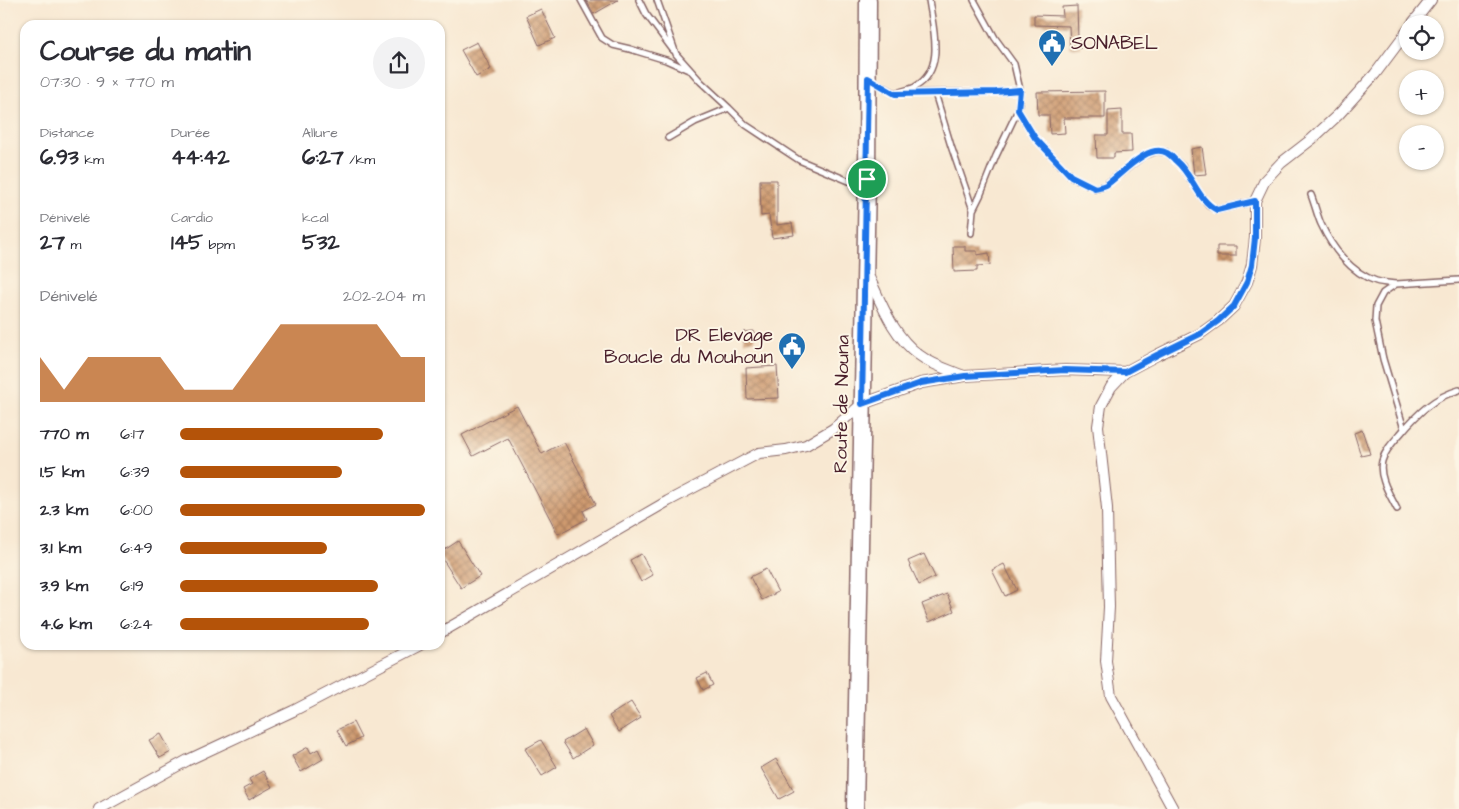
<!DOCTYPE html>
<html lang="fr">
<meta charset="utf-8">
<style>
body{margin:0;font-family:"Architects Daughter",sans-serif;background:#f2f2f3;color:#2b2b33;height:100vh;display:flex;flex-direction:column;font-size:19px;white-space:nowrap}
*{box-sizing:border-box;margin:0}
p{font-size:16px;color:#7c7c81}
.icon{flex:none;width:28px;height:28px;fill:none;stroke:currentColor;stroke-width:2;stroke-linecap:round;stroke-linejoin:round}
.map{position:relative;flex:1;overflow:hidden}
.details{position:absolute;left:20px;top:20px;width:425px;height:630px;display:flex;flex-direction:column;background:#fff;border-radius:15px;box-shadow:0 1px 4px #0004}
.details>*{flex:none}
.tools{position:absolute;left:1399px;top:15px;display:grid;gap:10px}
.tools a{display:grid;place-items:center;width:45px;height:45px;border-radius:50%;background:#fff;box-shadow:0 1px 4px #0004;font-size:25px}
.pin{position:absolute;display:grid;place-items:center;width:42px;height:42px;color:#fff;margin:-21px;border:2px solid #fff;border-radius:50%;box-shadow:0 1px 5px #0007}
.round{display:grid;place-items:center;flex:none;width:52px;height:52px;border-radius:26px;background:#f2f2f3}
.head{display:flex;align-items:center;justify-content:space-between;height:85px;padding:0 20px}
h1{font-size:28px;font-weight:700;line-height:38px}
.stats{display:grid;grid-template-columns:repeat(3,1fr);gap:8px;height:85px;padding:5px 20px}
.stats div{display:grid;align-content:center}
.stats b{font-size:21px;font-weight:700}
.stats small{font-size:14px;font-weight:400}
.stats p{font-size:14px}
.chart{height:140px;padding:10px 20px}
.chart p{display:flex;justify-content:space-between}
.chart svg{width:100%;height:90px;margin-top:5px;fill:#b45309;opacity:.7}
ul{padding:0 20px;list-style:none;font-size:16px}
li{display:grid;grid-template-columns:80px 60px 1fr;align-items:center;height:38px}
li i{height:12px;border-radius:6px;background:#b45309}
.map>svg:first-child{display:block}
.building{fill:url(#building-cross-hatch)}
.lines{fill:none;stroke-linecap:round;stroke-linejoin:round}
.lane-casing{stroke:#876565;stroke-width:8}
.street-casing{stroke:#876565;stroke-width:12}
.primary-casing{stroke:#876565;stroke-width:19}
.lane{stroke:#fff;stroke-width:5}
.street{stroke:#fff;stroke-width:10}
.primary{stroke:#fff;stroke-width:16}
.route-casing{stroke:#fff;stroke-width:10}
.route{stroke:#1a73e8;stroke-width:6}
.labels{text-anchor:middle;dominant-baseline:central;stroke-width:4;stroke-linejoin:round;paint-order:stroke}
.poi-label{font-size:19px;fill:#4a1f2b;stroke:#fcf5e5;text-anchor:start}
.street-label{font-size:19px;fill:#4a1f2b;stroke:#fcf5e5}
</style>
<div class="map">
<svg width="1459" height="809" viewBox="0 0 1459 809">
<defs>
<pattern id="building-cross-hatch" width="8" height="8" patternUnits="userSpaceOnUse" patternTransform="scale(1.25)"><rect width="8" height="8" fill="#ce9a6f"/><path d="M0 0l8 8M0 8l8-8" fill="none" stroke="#a97d5b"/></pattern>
</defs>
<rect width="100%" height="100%" fill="#fcf5e5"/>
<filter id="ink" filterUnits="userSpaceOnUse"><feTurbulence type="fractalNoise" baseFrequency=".02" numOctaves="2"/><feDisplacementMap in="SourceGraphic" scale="10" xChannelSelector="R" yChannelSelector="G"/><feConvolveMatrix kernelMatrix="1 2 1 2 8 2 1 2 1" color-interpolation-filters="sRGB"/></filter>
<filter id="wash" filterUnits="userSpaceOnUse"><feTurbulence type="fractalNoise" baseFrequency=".0096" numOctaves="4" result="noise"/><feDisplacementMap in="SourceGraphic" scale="20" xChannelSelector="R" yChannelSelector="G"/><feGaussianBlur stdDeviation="1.12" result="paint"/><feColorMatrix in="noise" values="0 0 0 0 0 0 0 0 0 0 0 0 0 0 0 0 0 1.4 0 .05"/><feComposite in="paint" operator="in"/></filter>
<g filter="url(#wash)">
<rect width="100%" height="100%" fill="#f8e8d2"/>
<g id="blocks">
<path class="building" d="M586,0H618L594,14Z
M1077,6L1078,39H1081V48H1070L1069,26L1034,25V15L1063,16L1062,7Z
M541,9L555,38L539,45L526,16Z
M477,42L491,69L476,77L461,50Z
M1105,91V118H1064L1065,133L1050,134L1049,115H1038L1037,92Z
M1122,110V134H1131L1132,152L1114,153V158H1097L1096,135H1108V111Z
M1202,147L1206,174L1194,175L1191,149Z
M760,180H777V225L792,223L794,235L772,238L769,215L761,216Z
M953,246H965V251H977V255L989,253L990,265L977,266V271L954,272Z
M1217,246H1236V256H1217Z
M754,331L755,340L744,342L743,332Z
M777,366L779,398L747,399L746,368Z
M517,406L542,454L564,442L596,504L583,511L587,519L558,534L508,438L473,456L462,435Z
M1362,430L1370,454L1361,456L1354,433Z
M458,541L480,576L461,588L440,555V553Z
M641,554L653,575L641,582L630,560Z
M924,554L935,577L919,585L908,561Z
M1004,564L1017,590L1005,596L992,570Z
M766,569L778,592L762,600L750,577Z
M947,594L954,611L929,622L922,604Z
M707,673L713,685L703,690L697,678Z
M631,702L641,718L619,732L609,716Z
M353,722L361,738L346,746L337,730Z
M584,729L593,745L573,758L563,742Z
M161,734L171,752L160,758L149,740Z
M541,740L557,767L542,776L525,749Z
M308,747L311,753L318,749L323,759L301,772L292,756Z
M776,759L794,791L779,799L761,768Z
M263,771L272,787L249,800L243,789L252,784L249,779Z"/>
</g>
</g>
<g filter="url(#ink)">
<use href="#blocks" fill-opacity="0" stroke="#876565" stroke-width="1"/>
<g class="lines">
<g class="lane-casing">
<path id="lane" d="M581,0L602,38L613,45L630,49L666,60L691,71
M639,0L646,14L673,50
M657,0L676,54L701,82L729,108
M871,80L895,93L996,92L1020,90L1014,64L995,38L974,0
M1020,90L1018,110L1035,138L1071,176L1095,188L1104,186L1143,156L1157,151L1166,152L1182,166L1201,196L1209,206L1217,210L1255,201
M900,92C905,90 911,89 915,87C946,69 933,29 929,0
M935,93L951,146L973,210L971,233
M668,138L695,122L729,108L746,125L799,160L849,181L864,179
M1311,195C1315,205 1317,215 1321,224C1332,248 1351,273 1376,281C1382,283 1389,283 1396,284
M973,210L980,196L996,156L1018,110
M1404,429L1383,359L1375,321L1376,306L1383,293L1396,284L1459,280
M1397,509C1390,495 1378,477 1382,461C1385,450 1394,441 1401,433C1417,414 1434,397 1459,390"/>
</g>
<g class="street-casing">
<path id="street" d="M1412,24L1431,0
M867,273C881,302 892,335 919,355C932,365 949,370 964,376
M440,633L668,501L759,453L786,450L806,445L833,429L862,404L921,383L965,376L1065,370L1125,372
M99,809L188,760L293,711L420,645
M1173,809L1111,696L1106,661L1109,607L1108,563L1107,508L1098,426L1101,406L1111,387L1125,372L1157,355L1200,334L1218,321L1234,306L1247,282L1252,265L1255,238V201L1265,180L1281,163L1312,139L1339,114L1375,74L1408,30"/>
</g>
<g class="primary-casing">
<path id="primary" d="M855,809L867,179L868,0"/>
</g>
<use href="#lane" class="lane"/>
<use href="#street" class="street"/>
<use href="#primary" class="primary"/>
</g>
</g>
<g class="lines" filter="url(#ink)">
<g class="route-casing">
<path id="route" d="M868,78L895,94L996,92L1020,90L1018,110L1035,138L1071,176L1095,188C1098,187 1102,187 1106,185C1120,176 1148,142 1167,153C1171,155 1173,158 1176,161C1193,175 1197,200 1217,210L1255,201V238L1252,265L1247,282L1234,306L1218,321L1200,334L1157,355L1125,372L1065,370L965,376L921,383L862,404Z"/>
</g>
<use href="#route" class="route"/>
</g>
<defs>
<g id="civic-pin" transform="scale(1.4375)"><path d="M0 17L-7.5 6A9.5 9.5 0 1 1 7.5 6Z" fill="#1f6fb2" stroke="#fcf5e5"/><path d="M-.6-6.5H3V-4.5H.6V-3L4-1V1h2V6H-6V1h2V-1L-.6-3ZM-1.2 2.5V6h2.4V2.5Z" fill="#fff"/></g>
</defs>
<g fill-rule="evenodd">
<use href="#civic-pin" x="1052" y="43"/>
<use href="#civic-pin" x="792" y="346"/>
</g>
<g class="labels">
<g class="poi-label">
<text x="1071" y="43">SONABEL</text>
<text x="773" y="335" text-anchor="end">DR Elevage<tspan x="773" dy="22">Boucle du Mouhoun</tspan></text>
</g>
<g class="street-label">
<text transform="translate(842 404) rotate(-89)">Route de Nouna</text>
</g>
</g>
</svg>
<div class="tools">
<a><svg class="icon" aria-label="locate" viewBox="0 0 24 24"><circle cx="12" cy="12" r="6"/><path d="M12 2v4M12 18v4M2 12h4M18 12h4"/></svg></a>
<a>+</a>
<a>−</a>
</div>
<div class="pin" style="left:867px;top:179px;background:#1e9e55"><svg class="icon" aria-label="arrive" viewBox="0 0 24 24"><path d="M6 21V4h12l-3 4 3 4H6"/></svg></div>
<section class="details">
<div class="head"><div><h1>Course du matin</h1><p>07:30 · 9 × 770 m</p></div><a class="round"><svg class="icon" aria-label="share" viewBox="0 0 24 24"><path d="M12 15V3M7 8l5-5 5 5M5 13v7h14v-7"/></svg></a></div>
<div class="stats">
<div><p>Distance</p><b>6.93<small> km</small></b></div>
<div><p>Durée</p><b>44:42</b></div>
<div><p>Allure</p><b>6:27<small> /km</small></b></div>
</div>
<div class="stats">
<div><p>Dénivelé</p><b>27<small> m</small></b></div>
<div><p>Cardio</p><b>145<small> bpm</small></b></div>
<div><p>kcal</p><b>532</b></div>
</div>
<div class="chart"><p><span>Dénivelé</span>202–204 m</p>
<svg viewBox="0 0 160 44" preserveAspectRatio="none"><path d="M0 44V22L10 38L20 22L30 22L40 22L50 22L60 38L70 38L80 38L90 22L100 6L110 6L120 6L130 6L140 6L150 22L160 22V44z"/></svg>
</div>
<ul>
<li><b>770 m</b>6:17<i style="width:83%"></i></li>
<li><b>1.5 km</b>6:39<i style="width:66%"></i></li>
<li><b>2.3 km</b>6:00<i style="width:100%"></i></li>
<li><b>3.1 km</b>6:49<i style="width:60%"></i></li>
<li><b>3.9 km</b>6:19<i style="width:81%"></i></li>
<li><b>4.6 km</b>6:24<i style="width:77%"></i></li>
</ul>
</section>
</div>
